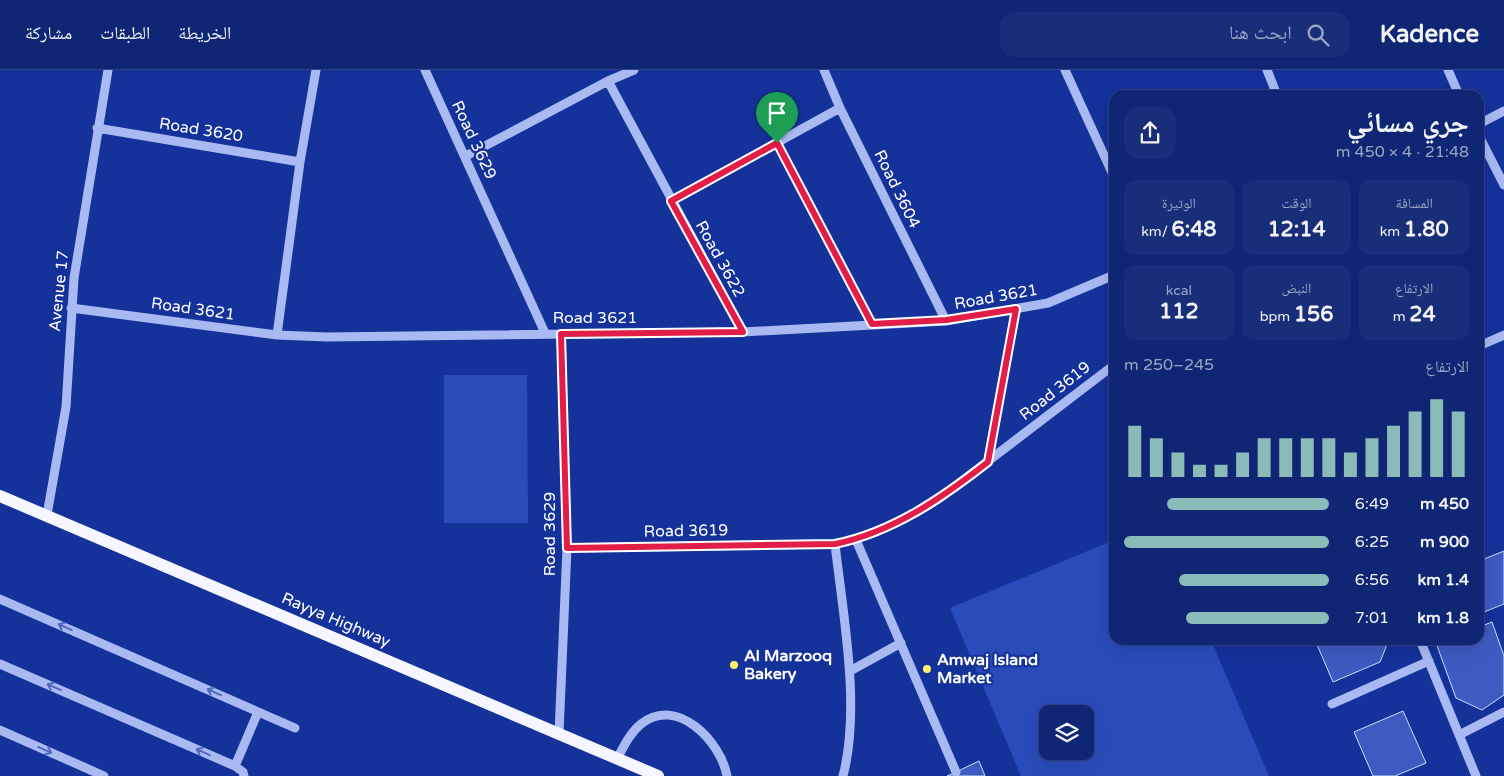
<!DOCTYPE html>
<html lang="ar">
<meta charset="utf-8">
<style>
body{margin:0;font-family:"Varela Round","Noto Naskh Arabic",sans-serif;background:#182e79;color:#f1f3f6;direction:rtl;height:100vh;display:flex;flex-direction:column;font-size:19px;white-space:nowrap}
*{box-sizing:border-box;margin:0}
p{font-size:16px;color:#9ba5c5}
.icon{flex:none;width:28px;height:28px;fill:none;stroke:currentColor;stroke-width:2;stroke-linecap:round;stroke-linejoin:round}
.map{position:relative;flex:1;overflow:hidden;direction:ltr}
.details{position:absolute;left:1109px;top:20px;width:375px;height:555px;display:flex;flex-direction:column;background:#0f2674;border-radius:15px;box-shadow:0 5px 20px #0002,0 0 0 1px #2f4386;direction:rtl}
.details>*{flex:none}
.controls{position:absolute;left:1039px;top:635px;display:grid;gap:10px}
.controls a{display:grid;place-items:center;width:55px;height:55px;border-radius:10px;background:#0f2674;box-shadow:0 5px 20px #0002,0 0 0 1px #2f4386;font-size:25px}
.pin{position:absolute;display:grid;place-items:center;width:42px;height:42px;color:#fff;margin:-51px -21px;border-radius:50% 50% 50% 0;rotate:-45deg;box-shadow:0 0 5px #0007}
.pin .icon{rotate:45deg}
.round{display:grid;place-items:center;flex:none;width:52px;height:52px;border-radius:15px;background:#182e79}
.head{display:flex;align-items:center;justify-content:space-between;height:85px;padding:0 15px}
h1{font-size:28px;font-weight:700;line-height:38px}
.metrics{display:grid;grid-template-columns:repeat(3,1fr);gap:8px;height:85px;padding:5px 15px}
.metrics div{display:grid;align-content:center;border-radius:12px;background:#182e79;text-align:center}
.metrics b{font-size:21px;font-weight:700}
.metrics small{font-size:14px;font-weight:400}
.metrics p{font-size:14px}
.chart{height:140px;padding:10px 15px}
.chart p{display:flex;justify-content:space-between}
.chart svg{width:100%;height:90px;margin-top:5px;stroke:#8bbbb9;stroke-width:6}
ul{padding:0 15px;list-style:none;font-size:16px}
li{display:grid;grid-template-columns:80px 60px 1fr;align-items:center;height:38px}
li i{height:12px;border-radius:6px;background:#8bbbb9}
header{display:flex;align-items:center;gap:30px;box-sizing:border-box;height:70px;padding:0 25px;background:#0f2674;border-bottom:1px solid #2f4386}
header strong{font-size:24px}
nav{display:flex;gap:28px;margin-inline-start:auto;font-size:18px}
.search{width:350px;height:45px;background:#182e79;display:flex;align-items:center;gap:12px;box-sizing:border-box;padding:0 18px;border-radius:15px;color:#9ba5c5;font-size:19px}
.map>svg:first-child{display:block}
.green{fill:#2a4cba;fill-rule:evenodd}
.building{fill:#3d5bc1;stroke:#d1dbfd}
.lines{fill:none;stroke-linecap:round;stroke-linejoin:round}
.minor{stroke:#a9baf3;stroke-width:9}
.major{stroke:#f5f6ff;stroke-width:12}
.oneway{stroke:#5068be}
.route-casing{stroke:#fff;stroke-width:10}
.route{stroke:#e11d48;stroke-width:6}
.poi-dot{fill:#fff46b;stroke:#14329a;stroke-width:2}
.labels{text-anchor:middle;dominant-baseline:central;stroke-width:4.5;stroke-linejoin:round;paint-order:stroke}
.street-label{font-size:16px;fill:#fff;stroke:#14329a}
.poi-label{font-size:16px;font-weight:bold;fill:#fff;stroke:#14329a;text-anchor:start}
</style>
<header>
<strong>Kadence</strong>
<div class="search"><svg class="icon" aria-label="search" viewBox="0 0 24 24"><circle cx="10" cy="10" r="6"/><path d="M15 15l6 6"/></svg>ابحث هنا</div>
<nav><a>الخريطة</a><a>الطبقات</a><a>مشاركة</a></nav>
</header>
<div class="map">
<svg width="1504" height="706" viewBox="0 0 1504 706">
<rect width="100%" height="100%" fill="#14329a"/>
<path class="green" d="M444,305H527L528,453H444Z
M1114,470V570H1211L1269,706H1021L950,538ZM1048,644H1085V681H1048Z"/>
<path class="building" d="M1504,481V534L1479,544V491Z
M1492,552L1504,586V625L1482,640L1456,628L1436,573L1443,570H1479V557Z
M1315,570H1383L1386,577L1380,592L1333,612Z
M1403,641L1426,693L1395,706H1373L1354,662Z
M979,691L985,706H947L956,702Z"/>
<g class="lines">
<path class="minor" d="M425,0L545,263
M824,0L840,38L946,251
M1065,0L1114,107
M1267,0L1277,25
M1448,0L1459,25
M608,11L743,262
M1479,54L1504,41
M97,58L300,92
M1479,66L1504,115
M777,73L872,255
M466,86L608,11L634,0
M671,131L840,38
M71,238L277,265L327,267L743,262L946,251L1048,233L1114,205
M277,265L300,92L316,0
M1479,276L1504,265
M988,391L1016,239
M47,445L66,337L74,208L108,0
M856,470L956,702
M835,474C843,545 861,637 843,706
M567,478L835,474C872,467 905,450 937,430L1114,295
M0,529L295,658
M1420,570L1476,706
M0,594L235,696L243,702L244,706
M850,601L901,573
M1332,634L1429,591
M0,660L104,706
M559,663L567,478L561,264
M1459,665L1504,642
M617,689C624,676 630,663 641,654C677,625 721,672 727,706
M235,696L258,642"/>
<path class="major" d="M0,426L658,706"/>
</g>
<defs><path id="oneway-shaft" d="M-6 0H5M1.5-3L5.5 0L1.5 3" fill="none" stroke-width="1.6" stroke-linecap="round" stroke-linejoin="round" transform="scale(1.25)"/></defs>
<g class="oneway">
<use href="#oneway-shaft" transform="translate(65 557) rotate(-156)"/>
<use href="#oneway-shaft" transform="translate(54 617) rotate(-156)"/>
<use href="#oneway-shaft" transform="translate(214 622) rotate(-156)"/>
<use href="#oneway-shaft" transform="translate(45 680) rotate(24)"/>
<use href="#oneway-shaft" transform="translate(203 682) rotate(-156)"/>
</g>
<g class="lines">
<g class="route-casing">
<path id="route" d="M777,73L872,254L946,250L1016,239L988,392C942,428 893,462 835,474L567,478L561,264L743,262L671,131Z"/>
</g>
<use href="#route" class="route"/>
</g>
<g class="poi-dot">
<circle cx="734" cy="595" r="5"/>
<circle cx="927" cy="599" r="5"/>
</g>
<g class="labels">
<g class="street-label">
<text transform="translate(201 60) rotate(9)">Road 3620</text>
<text transform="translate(474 70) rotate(65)">Road 3629</text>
<text transform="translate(897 119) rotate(64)">Road 3604</text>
<text transform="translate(720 189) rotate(61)">Road 3622</text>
<text transform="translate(59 221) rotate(-84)">Avenue 17</text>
<text transform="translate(996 227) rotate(-10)">Road 3621</text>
<text transform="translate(193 239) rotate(8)">Road 3621</text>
<text x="595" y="248">Road 3621</text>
<text transform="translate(1055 321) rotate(-38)">Road 3619</text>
<text transform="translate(686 461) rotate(-1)">Road 3619</text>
<text transform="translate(550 464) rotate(-90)">Road 3629</text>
<text transform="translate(336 550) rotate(23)">Rayya Highway</text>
</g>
<g class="poi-label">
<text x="744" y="586">Al Marzooq<tspan x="744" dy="18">Bakery</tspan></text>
<text x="937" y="590">Amwaj Island<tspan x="937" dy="18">Market</tspan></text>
</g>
</g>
</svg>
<div class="controls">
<a><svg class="icon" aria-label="layers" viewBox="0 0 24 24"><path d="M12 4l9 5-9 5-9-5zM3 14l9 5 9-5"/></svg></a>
</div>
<div class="pin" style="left:777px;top:73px;background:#1e9e55"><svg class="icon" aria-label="arrive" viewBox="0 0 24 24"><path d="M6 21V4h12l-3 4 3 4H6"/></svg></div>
<section class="details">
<div class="head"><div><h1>جري مسائي</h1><p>21:48 · 4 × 450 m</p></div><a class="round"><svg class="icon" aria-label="share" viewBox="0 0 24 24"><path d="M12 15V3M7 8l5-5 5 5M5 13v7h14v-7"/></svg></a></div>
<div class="metrics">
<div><p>المسافة</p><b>1.80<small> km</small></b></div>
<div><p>الوقت</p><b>12:14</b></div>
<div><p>الوتيرة</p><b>6:48<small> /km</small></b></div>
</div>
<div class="metrics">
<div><p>الارتفاع</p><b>24<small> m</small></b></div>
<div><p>النبض</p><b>156<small> bpm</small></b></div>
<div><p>kcal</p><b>112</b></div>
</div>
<div class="chart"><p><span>الارتفاع</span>245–250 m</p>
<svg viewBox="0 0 160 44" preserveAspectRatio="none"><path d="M5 44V19M15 44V25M25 44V32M35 44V38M45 44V38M55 44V32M65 44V25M75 44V25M85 44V25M95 44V25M105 44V32M115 44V25M125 44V19M135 44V12M145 44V6M155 44V12"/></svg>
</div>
<ul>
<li><b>450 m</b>6:49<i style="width:79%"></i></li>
<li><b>900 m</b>6:25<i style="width:100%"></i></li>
<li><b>1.4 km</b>6:56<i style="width:73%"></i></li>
<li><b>1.8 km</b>7:01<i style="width:70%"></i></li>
</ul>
</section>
</div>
